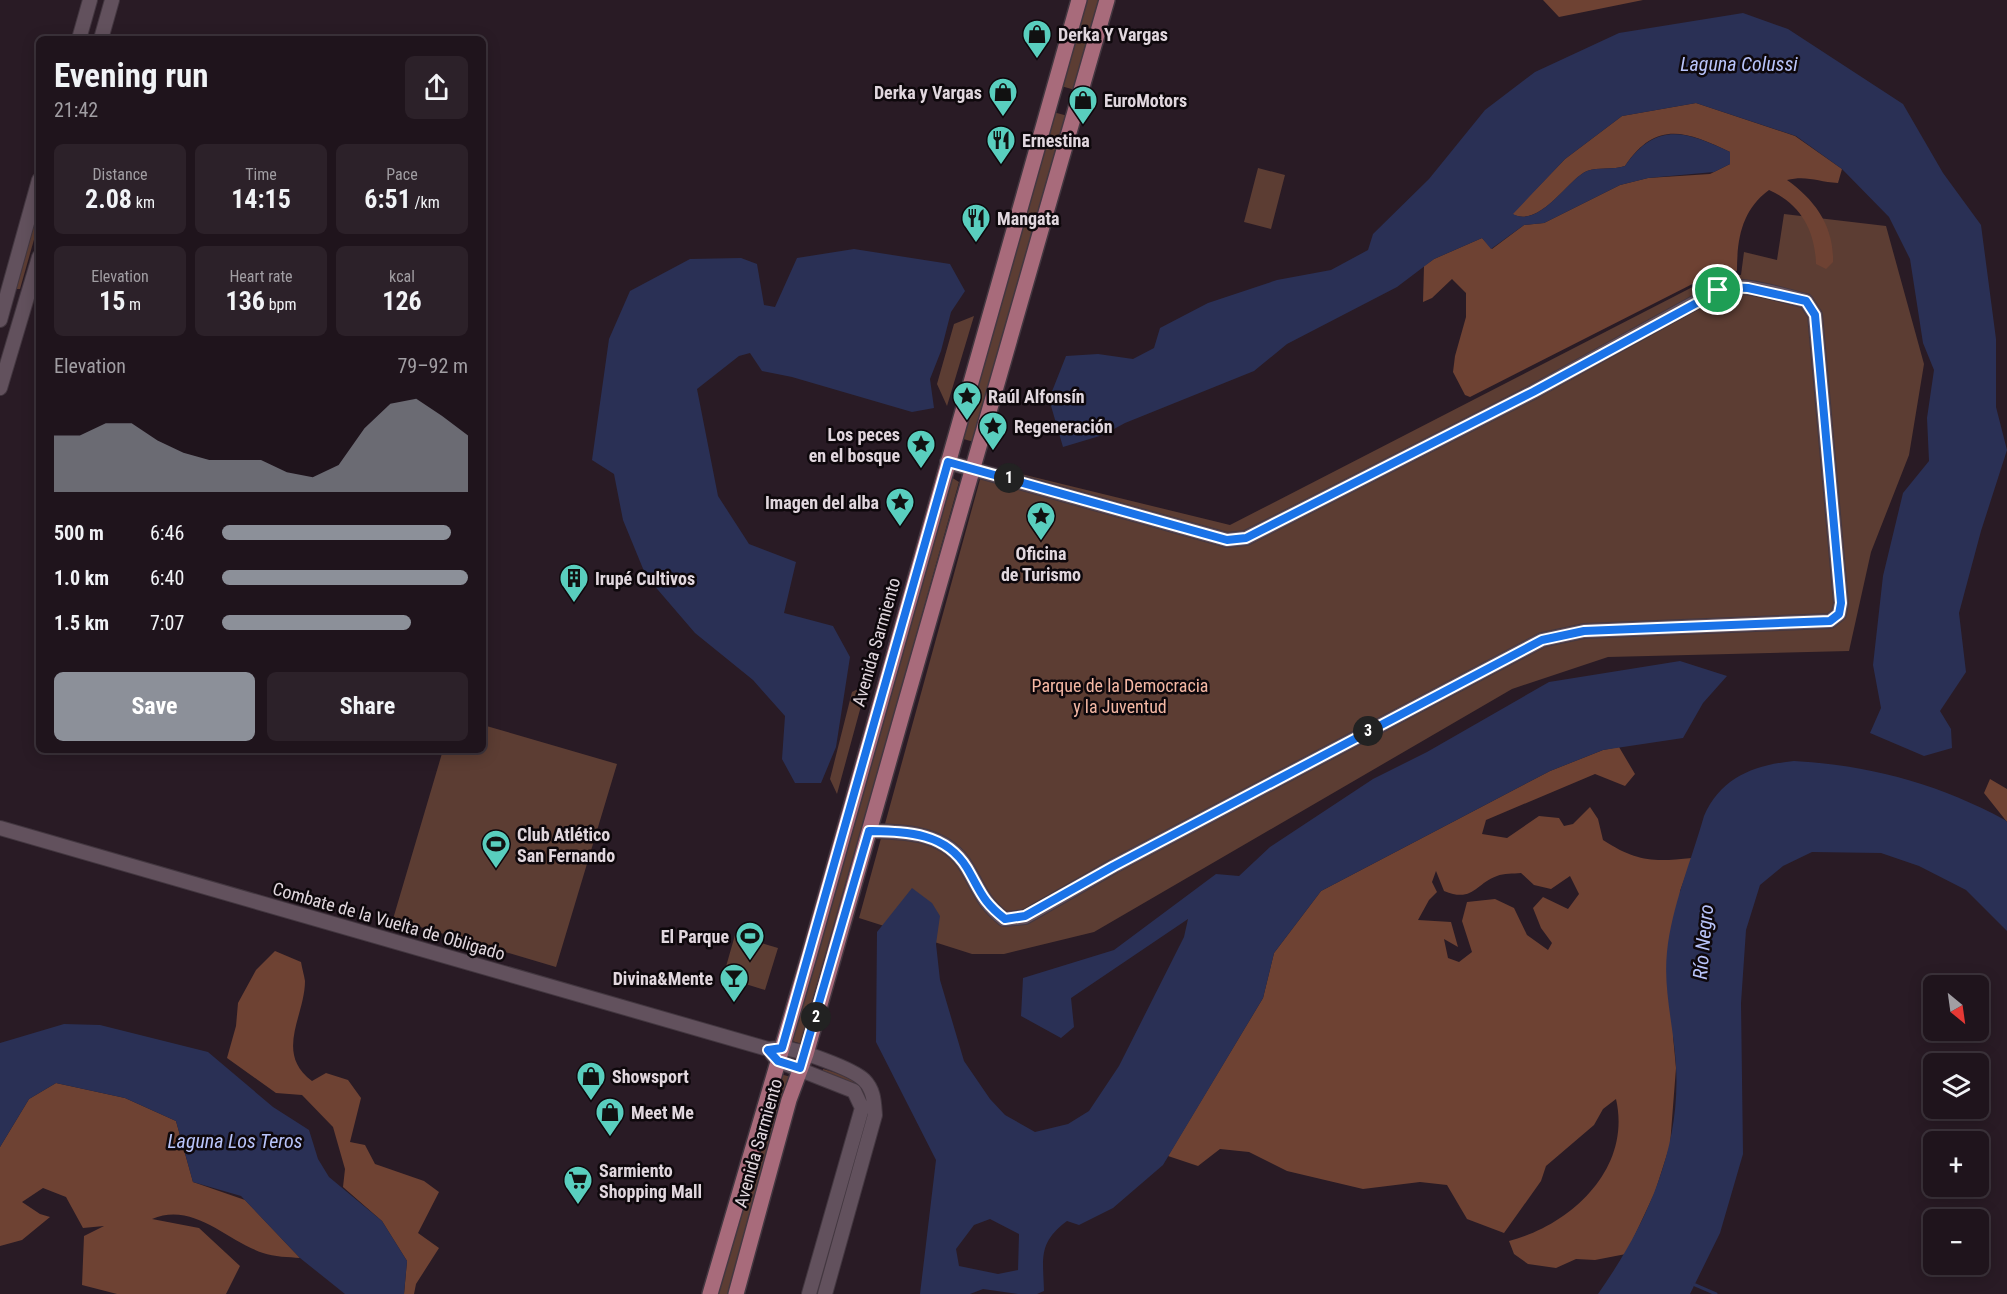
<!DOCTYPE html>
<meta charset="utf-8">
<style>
body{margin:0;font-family:"Roboto Condensed",sans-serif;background:#2c2129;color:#f1f3f6;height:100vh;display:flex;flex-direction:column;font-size:22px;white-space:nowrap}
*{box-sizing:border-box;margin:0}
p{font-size:20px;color:#a19ea3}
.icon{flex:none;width:33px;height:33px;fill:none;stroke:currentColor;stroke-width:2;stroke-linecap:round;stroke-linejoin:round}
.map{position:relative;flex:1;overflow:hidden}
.drawer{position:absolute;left:36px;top:36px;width:450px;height:717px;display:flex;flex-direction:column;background:#1f141c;border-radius:9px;box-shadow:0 3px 15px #0003,0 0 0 2px #3c333b}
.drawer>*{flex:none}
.needle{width:39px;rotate:151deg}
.controls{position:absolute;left:1923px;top:975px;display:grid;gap:12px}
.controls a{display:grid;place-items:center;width:66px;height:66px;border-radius:9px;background:#1f141c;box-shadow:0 3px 15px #0003,0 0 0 2px #3c333b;font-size:30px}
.pin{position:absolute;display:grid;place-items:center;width:51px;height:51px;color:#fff;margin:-26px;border:3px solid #fff;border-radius:50%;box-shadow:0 2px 6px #0007}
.km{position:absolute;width:30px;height:30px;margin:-15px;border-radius:50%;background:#222;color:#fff;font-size:16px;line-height:30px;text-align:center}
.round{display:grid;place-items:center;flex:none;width:63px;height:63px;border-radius:9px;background:#2c2129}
.summary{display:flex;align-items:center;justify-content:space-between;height:102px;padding:0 18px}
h1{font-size:33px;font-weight:700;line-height:45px}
.metrics{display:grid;grid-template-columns:repeat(3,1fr);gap:9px;height:102px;padding:6px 18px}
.metrics div{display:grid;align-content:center;border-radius:9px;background:#2c2129;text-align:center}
.metrics b{font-size:26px;font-weight:700}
.metrics small{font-size:16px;font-weight:400}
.metrics p{font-size:16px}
.chart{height:168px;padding:12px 18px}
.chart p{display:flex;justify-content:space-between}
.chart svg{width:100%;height:108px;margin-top:6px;fill:#8c9099;opacity:.7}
.cta{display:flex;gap:12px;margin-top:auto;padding:12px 18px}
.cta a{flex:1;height:69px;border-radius:9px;background:#8c9099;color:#fff;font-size:24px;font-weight:700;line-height:69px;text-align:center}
.cta a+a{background:#2c2129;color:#f1f3f6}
ul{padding:0 18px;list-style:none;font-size:20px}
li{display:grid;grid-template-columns:96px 72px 1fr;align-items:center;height:45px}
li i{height:15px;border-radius:8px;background:#8c9099}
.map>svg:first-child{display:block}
.green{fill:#5c3d33}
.forest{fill:#6e4233;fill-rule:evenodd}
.water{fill:#2a3055;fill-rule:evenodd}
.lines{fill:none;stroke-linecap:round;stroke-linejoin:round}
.stream{stroke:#2a3055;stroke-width:3}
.secondary-casing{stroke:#433740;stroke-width:16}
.primary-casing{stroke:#433740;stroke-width:18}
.secondary{stroke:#62515d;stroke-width:14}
.primary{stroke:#a86b7b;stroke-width:15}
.route-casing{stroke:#fff;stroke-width:12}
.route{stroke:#1a73e8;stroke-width:8}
.labels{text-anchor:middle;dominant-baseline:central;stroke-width:5;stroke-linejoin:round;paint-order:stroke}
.poi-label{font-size:18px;font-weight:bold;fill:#e1d7de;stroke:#0e080c;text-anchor:start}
.street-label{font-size:18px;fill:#e1d7de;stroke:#0e080c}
.park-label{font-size:18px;fill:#f5b8a4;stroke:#0e080c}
.water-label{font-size:20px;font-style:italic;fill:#b9c4fa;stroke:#0e080c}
</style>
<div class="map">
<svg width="2007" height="1294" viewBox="0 0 2007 1294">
<rect width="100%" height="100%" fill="#291b25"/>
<path class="green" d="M1085,0H1100L1075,90L1061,86Z
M1053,112L1068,116L974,442L960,438Z
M1258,168L1285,175L1271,229L1244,222Z
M1784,214L1886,226L1924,364L1909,455L1871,552L1849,651L1608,657L1512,689L1094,932L1004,954H972L859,918L984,465L1230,525L1712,277L1741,275L1744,252L1777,260Z
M35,215L39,217V222L20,289H15Z
M974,316L947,406L937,384L954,324Z
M951,477L959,482L802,1044L789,1040Z
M867,684L837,794L830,779L852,692Z
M483,725L617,764L556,967L393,919L443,750H483Z
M735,935L778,948L765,990L723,977Z
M823,1069C853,1078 861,1080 871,1110L825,1270L820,1271L865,1109L822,1074Z
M780,1074L791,1077L731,1294H718Z"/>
<path class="forest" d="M1543,0H1643L1559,17Z
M1696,103L1795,136L1842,169L1838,183C1818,182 1807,175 1787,180C1815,200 1834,226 1833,262L1826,269L1816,264C1815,231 1801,204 1769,190C1742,210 1737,238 1737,271H1718L1470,397L1465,395L1453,372L1455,356L1466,317V293L1452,279L1432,298L1423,302L1424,266L1434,259L1482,238L1492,249L1524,225L1544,223L1620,185L1648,178L1710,174L1730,164V152C1686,131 1656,120 1625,166C1613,170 1598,167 1587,171C1569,178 1540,229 1512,214L1565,159L1622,116Z
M1619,747L1635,774L1625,786L1595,774L1486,820L1482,834L1507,838L1539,816L1559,818L1564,826L1573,824L1590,807L1598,819L1603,840C1637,862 1653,862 1692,858L1680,891L1673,1036L1676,1068L1670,1145L1655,1192L1626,1254L1595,1260L1576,1259L1556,1268L1528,1264L1514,1254L1509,1241C1571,1225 1632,1169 1616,1099L1603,1109L1594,1125L1546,1166L1541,1181L1504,1233L1467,1219L1447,1185L1420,1182L1363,1189L1287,1171L1249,1152L1220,1149L1198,1166L1168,1156L1263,998L1274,953L1321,891L1550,771L1603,750ZM1436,871L1444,891C1473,903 1475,884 1497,876C1504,873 1513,874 1521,873L1534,885L1551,889L1570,876L1579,894L1568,909L1543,897L1533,908L1541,928L1552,943L1548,950L1527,935L1514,908L1495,899L1467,902L1462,921L1472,952L1459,962L1448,958L1444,939L1458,947L1451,922L1418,920L1429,900L1437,892L1432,882Z
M1990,779L2007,789V822L1984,793Z
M275,951L301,962C302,968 304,975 305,981C305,1016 274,1053 312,1081L326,1073L348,1080L361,1098L350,1142L365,1145L375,1164L424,1181L439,1192L418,1233L439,1248L416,1284L414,1294H404L407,1261L382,1221L343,1187L345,1169L333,1127L302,1095L276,1093L227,1058L236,1026L238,1003L256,970Z
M56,1083L125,1098L176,1121L193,1182L245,1200L300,1258C289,1257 274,1257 263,1253C227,1241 193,1201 152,1219L199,1228L240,1266L226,1294H117L82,1285L84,1236L104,1226L83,1228L66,1197L43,1188L22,1202L40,1214L50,1217L22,1240L0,1246V1147L29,1099Z"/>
<path class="water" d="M1743,13L1788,29L1903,104L1943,173L1981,225L1996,339V407L2007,450L1981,531L1959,613L1966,672L1940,711L1951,729L1952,748L1924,756L1870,733L1881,708L1873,665L1883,576L1903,493L1929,461L1927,418L1934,370L1923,343L1910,259L1889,217L1842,169L1796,136L1696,103L1622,116L1565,159L1513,214C1539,229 1569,178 1587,171C1598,167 1613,170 1625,166C1656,121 1686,131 1730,152V164L1714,172L1648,178L1620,185L1544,223L1524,225L1491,249L1482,238L1434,259L1397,287L1287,344L1254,371L1125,423L1103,435L1063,447L1049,399L1066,356L1098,354L1133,359L1154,348L1160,328L1208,303L1277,280L1331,270L1368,250L1373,234L1429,179L1485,110L1535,72L1619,33Z
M854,249L950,264L965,291L951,312L941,351L930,379L934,408L912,412L792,377L762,371L750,353L739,356L697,389L718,496L749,544L796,562L784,613L833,626L850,657L836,747L821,783H795L782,759L785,716L753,680L695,633L646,576L623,520L614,474L592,460L609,339L630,291L690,259L741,258L757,264L764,305L775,307L797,258Z
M1680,661L1727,676L1703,703L1683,738L1603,750L1550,771L1321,891L1274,953L1263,998L1163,1165L1113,1208L1079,1225L1067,1221C1038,1243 1043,1257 1044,1291L1037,1294H1018L983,1289L970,1294H920L936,1160L876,1042L877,932L912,888L932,903L940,916L936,944L940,980L964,1061L990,1099L1005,1115L1035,1132L1068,1124L1089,1111L1119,1066L1184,937L1188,919L1071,998L1074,1027L1061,1038L1021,1016L1023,978L1114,950L1216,874L1239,876L1270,847L1373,779L1427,752L1549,682ZM990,1219L1019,1234L1018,1270L998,1274L959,1266L956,1249L974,1225Z
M1794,761C1869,765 1939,784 2005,820L2007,822V931L1966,890L1919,866L1881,853L1812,852L1783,866L1760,885L1746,930L1741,1003L1743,1154L1720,1233L1690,1294H1598C1645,1227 1681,1150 1676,1066C1674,1028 1663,990 1667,952C1672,905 1691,862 1704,816C1721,777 1755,765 1794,761Z
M64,1024L100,1025L208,1052L273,1107L309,1130L318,1159L329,1177L382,1221L407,1261L404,1294H345L300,1258L241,1196L193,1182L176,1121L125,1098L56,1083L29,1099L0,1147V1043Z"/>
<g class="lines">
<path class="stream" d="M1693,1284L1716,1294"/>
<g class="secondary-casing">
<path id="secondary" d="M79,39L90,0
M101,39L112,0
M0,320L39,180
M0,388L39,257
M0,828L768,1049C772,1049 777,1048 782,1048C798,1049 853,1069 864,1080C874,1090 874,1102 875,1115L825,1294
M869,831C906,832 946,832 967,868C981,892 982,901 1004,919L1025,917L1114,866L1542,640L1584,631L1830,621L1839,614L1841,603L1815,315L1806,301C1779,295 1745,281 1718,290L1533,392L1246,538L1227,540L947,462
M772,1054L778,1061L854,1091L862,1108L809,1294"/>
</g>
<g class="primary-casing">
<path id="primary" d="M710,1294L809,956L1079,0
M736,1294L789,1100L806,1054C904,702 1008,352 1107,0"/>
</g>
<use href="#secondary" class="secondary"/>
<use href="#primary" class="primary"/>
</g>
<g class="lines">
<g class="route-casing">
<path id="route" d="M1726,287L1748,288L1806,301L1815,315L1841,603L1839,614L1830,621L1584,631L1542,640L1114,866L1025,916L1005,919C982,901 981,892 967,868C945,832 907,832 869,831L800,1068L778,1061L768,1050L782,1048L948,462L1227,540L1246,538L1533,392Z"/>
</g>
<use href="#route" class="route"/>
</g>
<defs>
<g id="shop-pin" transform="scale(1.5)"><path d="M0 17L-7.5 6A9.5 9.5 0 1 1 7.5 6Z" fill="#59cebe" stroke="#0e080c"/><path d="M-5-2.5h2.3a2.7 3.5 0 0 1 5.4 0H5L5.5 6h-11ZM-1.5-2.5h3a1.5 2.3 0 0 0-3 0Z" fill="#111"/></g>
<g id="restaurant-pin" transform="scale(1.5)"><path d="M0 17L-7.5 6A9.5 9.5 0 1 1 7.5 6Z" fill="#59cebe" stroke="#0e080c"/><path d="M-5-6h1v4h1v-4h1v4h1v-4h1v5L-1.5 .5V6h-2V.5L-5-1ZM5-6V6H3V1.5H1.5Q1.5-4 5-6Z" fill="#111"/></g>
<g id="sight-pin" transform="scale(1.5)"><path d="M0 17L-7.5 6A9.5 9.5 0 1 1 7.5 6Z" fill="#59cebe" stroke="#0e080c"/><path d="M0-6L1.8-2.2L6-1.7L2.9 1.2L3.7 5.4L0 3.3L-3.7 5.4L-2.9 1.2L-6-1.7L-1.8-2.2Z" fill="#111"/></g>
<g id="building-pin" transform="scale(1.5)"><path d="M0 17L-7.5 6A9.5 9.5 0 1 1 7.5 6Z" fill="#59cebe" stroke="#0e080c"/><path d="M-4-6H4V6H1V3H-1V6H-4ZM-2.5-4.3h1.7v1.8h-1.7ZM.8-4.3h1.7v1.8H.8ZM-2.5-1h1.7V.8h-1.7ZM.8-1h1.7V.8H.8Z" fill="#111"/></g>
<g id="stadium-pin" transform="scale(1.5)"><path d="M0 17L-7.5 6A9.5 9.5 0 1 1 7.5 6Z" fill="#59cebe" stroke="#0e080c"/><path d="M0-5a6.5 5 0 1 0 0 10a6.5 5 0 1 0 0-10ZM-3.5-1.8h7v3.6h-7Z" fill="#111"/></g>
<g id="bar-pin" transform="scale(1.5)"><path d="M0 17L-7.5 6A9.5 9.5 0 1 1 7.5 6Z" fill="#59cebe" stroke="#0e080c"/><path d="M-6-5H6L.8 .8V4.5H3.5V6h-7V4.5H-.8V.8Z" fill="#111"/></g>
<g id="supermarket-pin" transform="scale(1.5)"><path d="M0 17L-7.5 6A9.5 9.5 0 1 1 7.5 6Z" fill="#59cebe" stroke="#0e080c"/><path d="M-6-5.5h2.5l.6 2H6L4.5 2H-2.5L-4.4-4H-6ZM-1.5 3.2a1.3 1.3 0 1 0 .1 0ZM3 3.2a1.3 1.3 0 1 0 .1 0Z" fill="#111"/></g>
</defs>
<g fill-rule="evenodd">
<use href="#shop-pin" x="1037" y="34"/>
<use href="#shop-pin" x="1003" y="92"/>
<use href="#shop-pin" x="1083" y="100"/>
<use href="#restaurant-pin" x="1001" y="140"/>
<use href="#restaurant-pin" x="976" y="218"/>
<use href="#sight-pin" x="967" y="396"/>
<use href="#sight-pin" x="993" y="426"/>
<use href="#sight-pin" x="921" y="444"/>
<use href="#sight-pin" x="900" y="502"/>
<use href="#sight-pin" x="1041" y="516"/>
<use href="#building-pin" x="574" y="578"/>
<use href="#stadium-pin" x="496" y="844"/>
<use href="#stadium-pin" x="750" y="936"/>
<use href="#bar-pin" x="734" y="978"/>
<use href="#shop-pin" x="591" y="1076"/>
<use href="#shop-pin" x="610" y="1112"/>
<use href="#supermarket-pin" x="578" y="1180"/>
</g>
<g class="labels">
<g class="poi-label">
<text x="1058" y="34">Derka Y Vargas</text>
<text x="982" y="92" text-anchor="end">Derka y Vargas</text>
<text x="1104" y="100">EuroMotors</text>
<text x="1022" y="140">Ernestina</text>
<text x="997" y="218">Mangata</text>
<text x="988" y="396">Raúl Alfonsín</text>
<text x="1014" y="426">Regeneración</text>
<text x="900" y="434" text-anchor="end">Los peces<tspan x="900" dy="21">en el bosque</tspan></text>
<text x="879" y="502" text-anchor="end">Imagen del alba</text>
<text x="1041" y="553" text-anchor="middle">Oficina<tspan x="1041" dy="21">de Turismo</tspan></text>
<text x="595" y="578">Irupé Cultivos</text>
<text x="517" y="834">Club Atlético<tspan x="517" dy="21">San Fernando</tspan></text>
<text x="729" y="936" text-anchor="end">El Parque</text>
<text x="713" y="978" text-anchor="end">Divina&amp;Mente</text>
<text x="612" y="1076">Showsport</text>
<text x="631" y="1112">Meet Me</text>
<text x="599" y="1170">Sarmiento<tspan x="599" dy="21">Shopping Mall</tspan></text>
</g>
<g class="street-label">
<text transform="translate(876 642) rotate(-74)">Avenida Sarmiento</text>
<text transform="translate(389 921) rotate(16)">Combate de la Vuelta de Obligado</text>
<text transform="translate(758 1143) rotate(-74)">Avenida Sarmiento</text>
</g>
<g class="park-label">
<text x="1120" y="685">Parque de la Democracia<tspan x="1120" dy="21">y la Juventud</tspan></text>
</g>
<g class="water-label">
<text x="1739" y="64">Laguna Colussi</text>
<text transform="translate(1703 942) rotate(-85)">Río Negro</text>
<text x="235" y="1141">Laguna Los Teros</text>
</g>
</g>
</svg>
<div class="controls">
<a><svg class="needle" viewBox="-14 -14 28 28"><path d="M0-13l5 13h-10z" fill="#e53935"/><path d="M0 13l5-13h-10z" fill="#a19ea3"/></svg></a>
<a><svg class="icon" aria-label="layers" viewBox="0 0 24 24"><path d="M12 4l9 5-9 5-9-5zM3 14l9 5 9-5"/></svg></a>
<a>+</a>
<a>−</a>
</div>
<div class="pin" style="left:1718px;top:290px;background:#1e9e55"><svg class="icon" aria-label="arrive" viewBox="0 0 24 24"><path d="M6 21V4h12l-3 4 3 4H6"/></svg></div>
<b class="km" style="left:1009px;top:478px">1</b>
<b class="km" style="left:816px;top:1017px">2</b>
<b class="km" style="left:1368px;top:731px">3</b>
<section class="drawer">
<div class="summary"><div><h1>Evening run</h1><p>21:42</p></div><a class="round"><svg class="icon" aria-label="share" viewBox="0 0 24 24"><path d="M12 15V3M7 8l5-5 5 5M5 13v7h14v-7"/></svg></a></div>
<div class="metrics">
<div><p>Distance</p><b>2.08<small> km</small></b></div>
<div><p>Time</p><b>14:15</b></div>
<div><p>Pace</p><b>6:51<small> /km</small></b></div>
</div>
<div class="metrics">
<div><p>Elevation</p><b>15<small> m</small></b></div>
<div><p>Heart rate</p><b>136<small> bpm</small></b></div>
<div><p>kcal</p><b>126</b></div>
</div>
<div class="chart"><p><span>Elevation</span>79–92 m</p>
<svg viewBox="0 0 160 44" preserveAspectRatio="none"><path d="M0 44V21L10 21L20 16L30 16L40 23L50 28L60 31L70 31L80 31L90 36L100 38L110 33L120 18L130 8L140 6L150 13L160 21V44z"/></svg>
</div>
<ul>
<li><b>500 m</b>6:46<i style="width:93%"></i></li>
<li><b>1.0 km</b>6:40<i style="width:100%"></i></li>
<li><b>1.5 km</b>7:07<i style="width:77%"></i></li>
</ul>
<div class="cta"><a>Save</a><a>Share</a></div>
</section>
</div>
